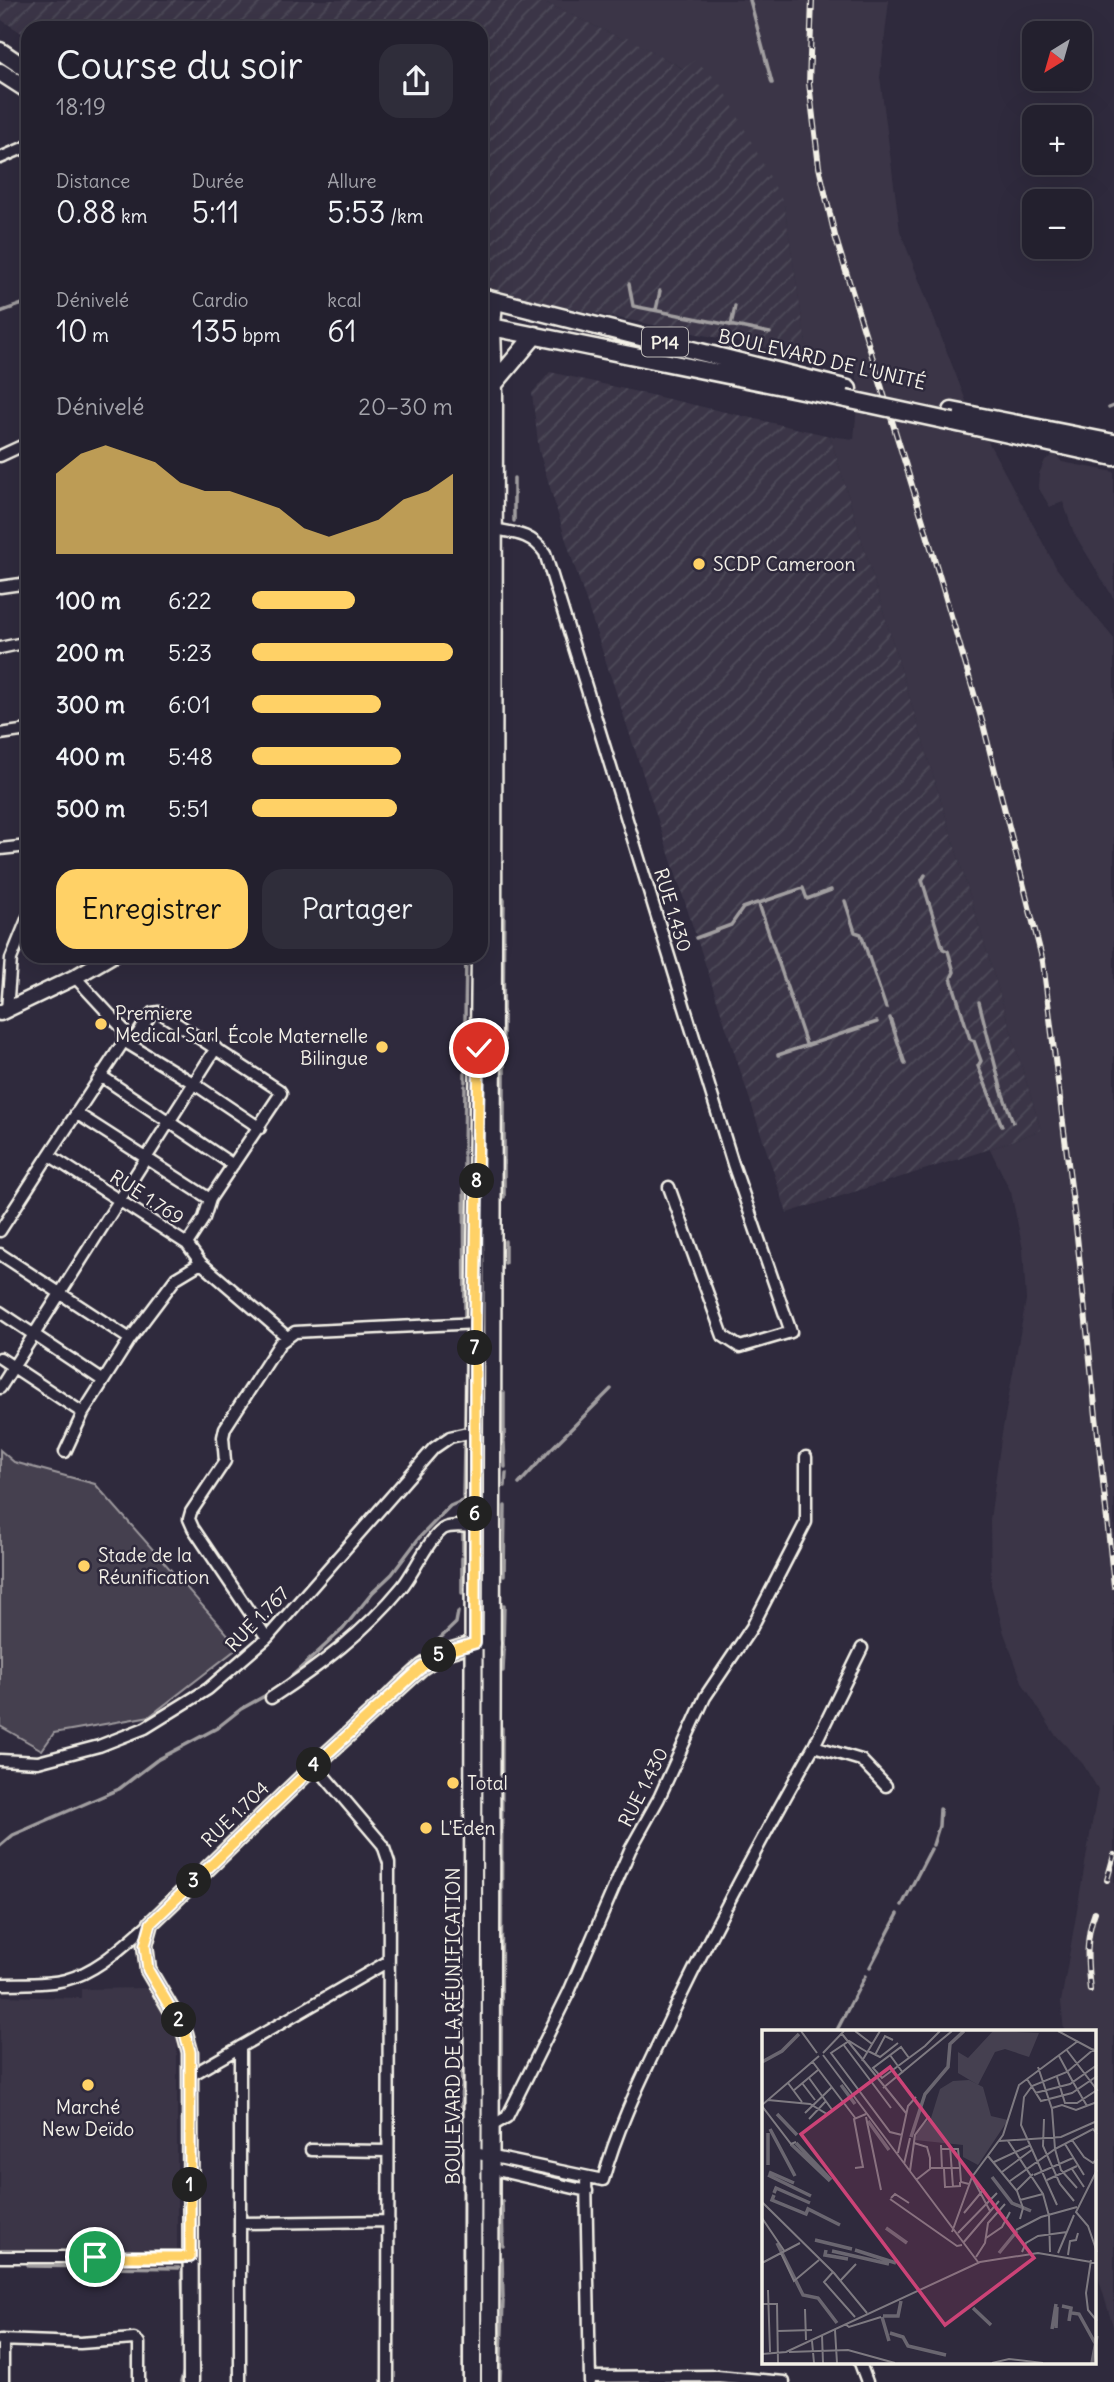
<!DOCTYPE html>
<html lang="fr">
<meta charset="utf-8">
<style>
body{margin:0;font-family:Delius,sans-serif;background:#2f2d3a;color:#f1f3f6;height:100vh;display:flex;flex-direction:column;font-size:26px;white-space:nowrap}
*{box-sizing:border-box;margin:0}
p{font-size:23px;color:#a3a3aa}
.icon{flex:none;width:38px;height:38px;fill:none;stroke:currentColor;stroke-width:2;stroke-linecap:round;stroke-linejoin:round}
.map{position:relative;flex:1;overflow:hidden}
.drawer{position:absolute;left:21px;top:21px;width:467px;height:942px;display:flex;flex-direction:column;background:#23202e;border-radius:21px;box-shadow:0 7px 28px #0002,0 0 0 2px #403e4a}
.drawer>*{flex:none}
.needle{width:46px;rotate:217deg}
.tools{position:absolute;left:1022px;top:21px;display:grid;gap:14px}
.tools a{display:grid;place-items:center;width:70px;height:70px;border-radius:14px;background:#23202e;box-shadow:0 7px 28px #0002,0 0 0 2px #403e4a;font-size:35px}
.pin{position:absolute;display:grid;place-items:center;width:60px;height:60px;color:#fff;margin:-30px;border:4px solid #fff;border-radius:50%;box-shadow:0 2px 7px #0007}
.km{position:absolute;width:35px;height:35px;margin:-18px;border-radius:50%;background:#222;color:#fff;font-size:19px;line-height:35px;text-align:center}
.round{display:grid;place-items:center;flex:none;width:74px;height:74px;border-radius:21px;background:#2f2d3a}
.head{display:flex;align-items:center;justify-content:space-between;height:119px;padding:0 35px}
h1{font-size:38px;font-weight:600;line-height:52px}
.figures{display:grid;grid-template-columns:repeat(3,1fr);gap:10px;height:119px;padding:7px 35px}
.figures div{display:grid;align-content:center}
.figures b{font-size:30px;font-weight:600}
.figures small{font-size:19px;font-weight:400}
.figures p{font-size:19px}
.chart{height:196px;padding:14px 35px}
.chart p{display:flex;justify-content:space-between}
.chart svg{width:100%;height:126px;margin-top:7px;fill:#ffd166;opacity:.7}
.action{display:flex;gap:14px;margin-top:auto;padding:14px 35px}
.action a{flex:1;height:80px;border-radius:21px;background:#ffd166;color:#111;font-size:28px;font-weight:600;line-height:80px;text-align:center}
.action a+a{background:#2f2d3a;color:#f1f3f6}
ul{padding:0 35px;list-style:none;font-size:23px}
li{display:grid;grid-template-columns:112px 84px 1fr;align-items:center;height:52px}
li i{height:18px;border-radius:9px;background:#ffd166}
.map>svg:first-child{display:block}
.built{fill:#3b3647}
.industrial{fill:url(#industrial-furrows)}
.pitch{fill:#454050;stroke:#9c989c;stroke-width:2}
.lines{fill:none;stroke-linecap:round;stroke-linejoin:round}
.stream{stroke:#a19ea0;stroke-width:3.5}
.street-casing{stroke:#f4f1e8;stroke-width:15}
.secondary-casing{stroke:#f4f1e8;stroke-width:19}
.primary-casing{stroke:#f4f1e8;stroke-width:21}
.street{stroke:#2f2a3d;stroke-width:10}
.secondary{stroke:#2f2a3d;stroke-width:14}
.primary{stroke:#2f2a3d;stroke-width:16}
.rail-casing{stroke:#f4f1e8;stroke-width:6}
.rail{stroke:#2f2a3d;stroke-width:3.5;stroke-dasharray:10;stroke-linecap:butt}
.primary-bridge-casing{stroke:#f4f1e8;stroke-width:21;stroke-linecap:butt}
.primary-bridge{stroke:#2f2a3d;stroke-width:16}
.route-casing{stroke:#fff;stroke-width:14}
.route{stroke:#ffd166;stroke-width:9}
.poi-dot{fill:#ffd166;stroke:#2f2a3d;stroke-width:2.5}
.labels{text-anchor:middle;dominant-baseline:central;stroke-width:5;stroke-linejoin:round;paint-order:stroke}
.shield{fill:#2f2a3d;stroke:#b9b5b5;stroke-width:2}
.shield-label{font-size:18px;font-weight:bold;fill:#f4f1e8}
.street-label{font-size:19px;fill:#f4f1e8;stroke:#2f2a3d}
.poi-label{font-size:19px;fill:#f4f1e8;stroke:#2f2a3d;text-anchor:start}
.inset-river{fill:none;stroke:#6a6670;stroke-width:3.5}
.inset-road{fill:none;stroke:#7e7a81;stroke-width:2}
.view{fill:#cc4377;fill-opacity:0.15;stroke:#cc4377;stroke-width:3.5}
.inset-edge{fill:none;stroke:#f4f1e8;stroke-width:3.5}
</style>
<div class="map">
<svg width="1114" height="2382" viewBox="0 0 1114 2382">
<defs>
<pattern id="industrial-furrows" width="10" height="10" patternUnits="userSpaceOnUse" patternTransform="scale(1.75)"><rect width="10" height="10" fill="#3b3647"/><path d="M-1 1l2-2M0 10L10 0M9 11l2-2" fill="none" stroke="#4e4a59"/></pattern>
</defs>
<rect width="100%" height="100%" fill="#2f2a3d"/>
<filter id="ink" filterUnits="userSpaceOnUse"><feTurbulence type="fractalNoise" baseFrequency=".0143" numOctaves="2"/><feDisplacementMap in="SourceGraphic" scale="14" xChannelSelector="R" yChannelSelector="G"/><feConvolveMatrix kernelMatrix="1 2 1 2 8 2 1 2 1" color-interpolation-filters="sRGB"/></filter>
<g filter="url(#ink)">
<path class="built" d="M540,0H889L880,77L900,231L966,401L1057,569L1114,639V2329L1095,2267V2032H1064L1061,2002L1098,1789L1083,1764L1054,1733L1023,1684L1004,1633L991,1585L990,1520L1001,1439L1026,1300L1023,1249L1011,1192L990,1149L1041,1130L830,436L854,439L859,383L848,358L808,356L784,205L684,69L625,37L622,39Z
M1055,454L1062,462L1114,472V599L1074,533L1063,502L1050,507L1038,487L1039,474L1045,460Z
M149,1988L177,2038V2251L0,2249V1996L81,1998V1989Z"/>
<path class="industrial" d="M0,0H540L622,39L625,36L683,69L695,60L721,84L784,204L808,356L504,295L481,284V28H28V37L0,19Z
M550,372L830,436L1041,1130L990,1149L787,1213L565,537L539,451L532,393Z"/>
<path class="pitch" d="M0,1450L14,1462L95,1484L239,1647L150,1716L54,1733L42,1750L0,1726Z"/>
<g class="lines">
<path class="stream" d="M750,0L772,83
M629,284L633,306L770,333
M656,310L660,291
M0,312L28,302
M731,326L735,306
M1109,408L1114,406
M514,478V521
M925,875L922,880L943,949L948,951L954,972L951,978L970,1039L974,1041L981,1061L978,1066L1002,1126
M845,901L855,932L861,934L886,1008
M759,903L803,888L807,899L831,890
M759,904L806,1044
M696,938L731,925L743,908L757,903
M979,1002L1002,1092L1013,1122
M890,1018L905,1064
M465,1022L466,956
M503,1037L504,899
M504,1040V1197
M778,1055L877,1022
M465,1064V1025
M465,1069V1082
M464,1154L465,1086
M464,1157L465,1321
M505,1241V1263
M504,1393V1440
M465,1430L466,1327
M504,1442L505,1467
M552,1448L611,1389
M519,1484L550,1450
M505,1486L506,1473
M463,1497L464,1444
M463,1505V1554
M504,1575L505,1506
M462,1593V1558
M503,1647L504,1605
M429,1649L456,1623L458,1612
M503,1671L504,1650
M391,1685L399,1677
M280,1687L343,1629L373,1592L392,1574L419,1538L450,1506L464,1500
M375,1700L387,1688
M933,1845L939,1826L940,1809
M0,1846L13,1835L119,1789L157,1760L217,1728L241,1709L270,1693
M902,1905L931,1849
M870,1967L898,1914
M837,2030L865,1976
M501,2097L502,1728
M464,2161L461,2126L465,1855
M463,2162V2257
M502,2201L503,2246
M502,2258L503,2298
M463,2263V2382
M28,2266L179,2268
M182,2272L184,2339
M181,2382L185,2367
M500,2382L503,2301"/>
<g class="street-casing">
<path id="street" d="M0,158L28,146
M0,456L28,443
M494,529C516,533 532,534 545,553L733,1164L791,1332L740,1347L723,1336L669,1187
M0,587L28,583
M0,648L28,642
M0,734L28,730
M0,849L28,846
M7,1010L11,959L28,917
M127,1043L193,1083L260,1128
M130,1045L152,1013L159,1012L279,1090L281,1093L210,1199L204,1218L187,1244
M101,1076L233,1165
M76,1113L210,1199
M49,1155L124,1041L123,1029L75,977
M0,1231L49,1155L187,1244L201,1263L287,1337
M0,1254L130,1339
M0,1312L102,1380
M0,1358L83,1413
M0,1388L216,1048
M65,1452L83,1413L130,1339L176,1278L201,1263
M267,1638L193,1528L189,1519L191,1512L225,1461L223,1437L225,1428L280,1343L295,1332L313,1331L478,1323
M271,1698C320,1666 365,1632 402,1587C415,1571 427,1541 443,1529C451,1524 465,1527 475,1527
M814,1746L862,1648
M0,1760L38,1762L99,1746L145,1728L208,1689L267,1638L434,1448L450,1437L477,1431
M315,1765L383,1845L389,1863L388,2382
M0,1984C21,1983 45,1985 65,1980C98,1972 125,1944 150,1923
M190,2076L387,1962
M490,2127L507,2117L529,2073L569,1992L630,1850L659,1798L705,1697L752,1627L806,1522V1457
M311,2150L388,2151
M474,2153L603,2180C618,2124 645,2072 670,2019C714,1926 763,1836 814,1746L861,1760L886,1786
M488,2168L587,2191
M586,2177L590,2382
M240,2223L389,2221
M0,2257H190
M0,2340L80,2343L134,2339L139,2343V2382
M860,2363L867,2382
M590,2377L717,2376L784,2382
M3,2382V2340
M240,2382V2047"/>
</g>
<g class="secondary-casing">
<path id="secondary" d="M0,1013L75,977L111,956
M191,2382L190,2052L185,2033L148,1970L145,1945L151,1923L315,1765L422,1667L445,1652L475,1643H493"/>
</g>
<g class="primary-casing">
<path id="primary" d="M0,51L28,70
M0,72L28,90
M481,297L848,389
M482,325L846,399
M494,384L535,335
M952,411L1114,443
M953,422L1114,457
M481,526V588
M472,2382L474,1431L480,956
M490,2382C491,1719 494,1056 494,393L492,327L494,301"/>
</g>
<use href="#street" class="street"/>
<use href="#secondary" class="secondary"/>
<use href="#primary" class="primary"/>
<g class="rail-casing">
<path id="rail" d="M812,0L809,83L819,167L835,236L926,531L983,724L1043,962L1076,1227L1114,1586
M1107,1880L1114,1855
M1090,1990C1087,1962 1085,1938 1095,1912"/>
</g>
<use href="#rail" class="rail"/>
<g class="primary-bridge-casing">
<path id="primary-bridge" d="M846,399L953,422"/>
</g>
<use href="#primary-bridge" class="primary-bridge"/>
</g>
</g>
<g class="lines" filter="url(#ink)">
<g class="route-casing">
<path id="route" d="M95,2257H190V2052L185,2033L148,1970L145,1945L151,1923L315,1765L422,1667L445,1652L475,1643V1324L479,1048"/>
</g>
<use href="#route" class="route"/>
</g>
<g class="poi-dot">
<circle cx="699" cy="564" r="7"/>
<circle cx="101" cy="1024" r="7"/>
<circle cx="382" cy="1047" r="7"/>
<circle cx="84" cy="1566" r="7"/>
<circle cx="453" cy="1783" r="7"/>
<circle cx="426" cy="1828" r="7"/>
<circle cx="88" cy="2085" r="7"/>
</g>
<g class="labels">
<rect class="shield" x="642" y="327.5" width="46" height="29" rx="5"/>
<g class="shield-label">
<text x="665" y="342">P14</text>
</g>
<g class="street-label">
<text transform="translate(822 359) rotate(13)">BOULEVARD DE L'UNITÉ</text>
<text transform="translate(673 910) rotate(73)">RUE 1.430</text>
<text transform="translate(147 1197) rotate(33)">RUE 1.769</text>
<text transform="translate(257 1619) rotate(-46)">RUE 1.767</text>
<text transform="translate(643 1787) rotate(-63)">RUE 1.430</text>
<text transform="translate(235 1814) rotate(-44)">RUE 1.704</text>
<text transform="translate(453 2026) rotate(-90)">BOULEVARD DE LA RÉUNIFICATION</text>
</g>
<g class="poi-label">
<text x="713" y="564">SCDP Cameroon</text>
<text x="115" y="1013">Premiere<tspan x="115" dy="22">Medical Sarl</tspan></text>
<text x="368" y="1036" text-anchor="end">École Maternelle<tspan x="368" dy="22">Bilingue</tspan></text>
<text x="98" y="1555">Stade de la<tspan x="98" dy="22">Réunification</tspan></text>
<text x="467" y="1783">Total</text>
<text x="440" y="1828">L'Eden</text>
<text x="88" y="2107" text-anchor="middle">Marché<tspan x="88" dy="22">New Deïdo</tspan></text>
</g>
</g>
<g transform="translate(762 2030)">
<rect width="334" height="334" fill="#2f2a3d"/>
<path d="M231,1L277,3L267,27L243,19L233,22L216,55L196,43V22L206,28Z" fill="#454050"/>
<path d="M207,50L221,57L229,86L246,90L216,135L201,127V115L153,110L156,99L169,88L178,59L191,51Z" fill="#454050"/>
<path class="inset-river" d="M0,32L20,21L37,4M79,55L93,74M15,84L35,105M106,91L127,120M8,99L33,146M6,103V135M149,107L163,64L186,37L188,14L202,1M34,113L69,150M29,114L68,151M7,142L32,153M6,145L49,166M230,147L250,173L269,181M12,163L14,158L48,173M12,165L10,170L44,184L46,179L78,195M124,198L145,213M53,210L90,219M15,213L41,265L56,268L75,293M64,220L63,225L86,229M93,220L134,233M70,221L127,234M237,223L255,201M300,276L309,278L307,291M211,278L229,295M310,283L317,284L333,313M121,286H136L139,271M120,287L127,311M294,298L295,277M290,299L294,274M128,303L141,307L146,316L184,325M330,333L335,306"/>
<path class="inset-road" d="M39,1L55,23M93,1L110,14M296,1L335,22M80,4L144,83M81,14L129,78M106,21L118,27L136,13M105,22L87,11L69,23L128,102L140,105M61,23L82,1M61,25L216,232M113,25L123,6L131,10M128,25L141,43M297,26L311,52M147,28L139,17L111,38L120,48L163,16L178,1M50,31L94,89M100,31L118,1M295,47L303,73H315L335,60L304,19M47,48L71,81M265,49L279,71L310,63L335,46M311,52L325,76M26,53L40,72M40,53L53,70M121,58L190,1M31,61L56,40M273,63L308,54L335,35M6,70L48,74L65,84L81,73M0,75L57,26M0,76L29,114L34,112M290,78L300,75L314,80L335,72M43,83L70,57M104,87L119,160M47,89L64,71M282,89L281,116L298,154L312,171M310,110L322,127L331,133L335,129M237,111L299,107L335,91M246,111L281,164L287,186L288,222M152,113L165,117L168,128V139L154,150M303,114L322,145M179,115L180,139M188,116L191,157M136,123L146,76L154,67M226,126L255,161L261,178L258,189M232,132L269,115M142,134L148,108M93,138L101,137L92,89L104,84M168,138H198L196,119H180M198,138L199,152L207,154M182,139L183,157L198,156V152M310,139L322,157M335,140L314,182L326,196L335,222M148,141L153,105L167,86M240,142L271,119M272,145L311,128M210,147L228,181M285,150L315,136M248,151L293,119L290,79L276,37M315,158L299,140L293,119L331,99L335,104M255,160L271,144M129,168L133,164L147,173M128,169L195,216L200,215M258,170L281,164M0,172L72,243L105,283M295,175L259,95L262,67L270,56L305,42L332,19M202,183L222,159M0,188L23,222M254,200L279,187L315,177M190,202L210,147L241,105L257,55L316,11M196,203L235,163M224,208L240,197L248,182M201,213L237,171M260,222L264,213L276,206L305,202M19,223L32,251L57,230M296,223L312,185M306,225L308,211L314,210L316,203M214,227L223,213L226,193L243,174M329,230L324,263L326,280L335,291M0,233L38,213M71,242L62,252L93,287M78,251L94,234M6,260L8,322M0,274H15L16,333M43,279L44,310M83,294L87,297L119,287M73,300L75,333M16,301L50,300M60,305L61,333M50,311L52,333M27,322L86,320L133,333M0,324L24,322L218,232L276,223L335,233M230,333L247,329L281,333"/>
<path class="view" d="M128,37L272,228L183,295L39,104Z"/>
<rect width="334" height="334" class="inset-edge"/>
</g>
</svg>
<div class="tools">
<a><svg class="needle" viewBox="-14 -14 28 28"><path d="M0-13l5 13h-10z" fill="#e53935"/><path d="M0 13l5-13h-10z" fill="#a3a3aa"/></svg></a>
<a>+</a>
<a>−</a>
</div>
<div class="pin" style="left:95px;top:2257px;background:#1e9e55"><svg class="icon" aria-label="arrive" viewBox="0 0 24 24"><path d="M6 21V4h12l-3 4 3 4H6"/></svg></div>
<div class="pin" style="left:479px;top:1048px;background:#d93025"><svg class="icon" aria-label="check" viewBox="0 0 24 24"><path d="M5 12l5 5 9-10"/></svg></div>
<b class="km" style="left:190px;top:2185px">1</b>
<b class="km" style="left:179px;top:2020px">2</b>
<b class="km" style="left:194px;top:1881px">3</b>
<b class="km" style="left:314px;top:1765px">4</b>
<b class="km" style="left:439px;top:1655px">5</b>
<b class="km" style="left:475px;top:1514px">6</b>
<b class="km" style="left:475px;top:1348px">7</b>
<b class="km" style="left:477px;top:1181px">8</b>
<section class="drawer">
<div class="head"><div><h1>Course du soir</h1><p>18:19</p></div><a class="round"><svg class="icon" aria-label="share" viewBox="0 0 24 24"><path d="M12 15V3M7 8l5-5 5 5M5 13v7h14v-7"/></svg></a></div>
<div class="figures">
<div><p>Distance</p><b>0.88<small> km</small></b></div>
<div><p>Durée</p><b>5:11</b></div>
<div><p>Allure</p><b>5:53<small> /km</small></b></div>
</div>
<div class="figures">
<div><p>Dénivelé</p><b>10<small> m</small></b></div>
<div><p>Cardio</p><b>135<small> bpm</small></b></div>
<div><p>kcal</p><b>61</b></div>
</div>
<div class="chart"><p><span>Dénivelé</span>20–30 m</p>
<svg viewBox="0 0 160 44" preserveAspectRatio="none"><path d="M0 44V16L10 9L20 6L30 9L40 12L50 19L60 22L70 22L80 25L90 28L100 35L110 38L120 35L130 32L140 25L150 22L160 16V44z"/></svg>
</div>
<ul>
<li><b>100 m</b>6:22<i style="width:51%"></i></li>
<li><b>200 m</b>5:23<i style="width:100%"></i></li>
<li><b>300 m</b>6:01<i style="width:64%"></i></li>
<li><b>400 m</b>5:48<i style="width:74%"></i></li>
<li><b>500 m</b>5:51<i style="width:72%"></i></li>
</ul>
<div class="action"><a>Enregistrer</a><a>Partager</a></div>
</section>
</div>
